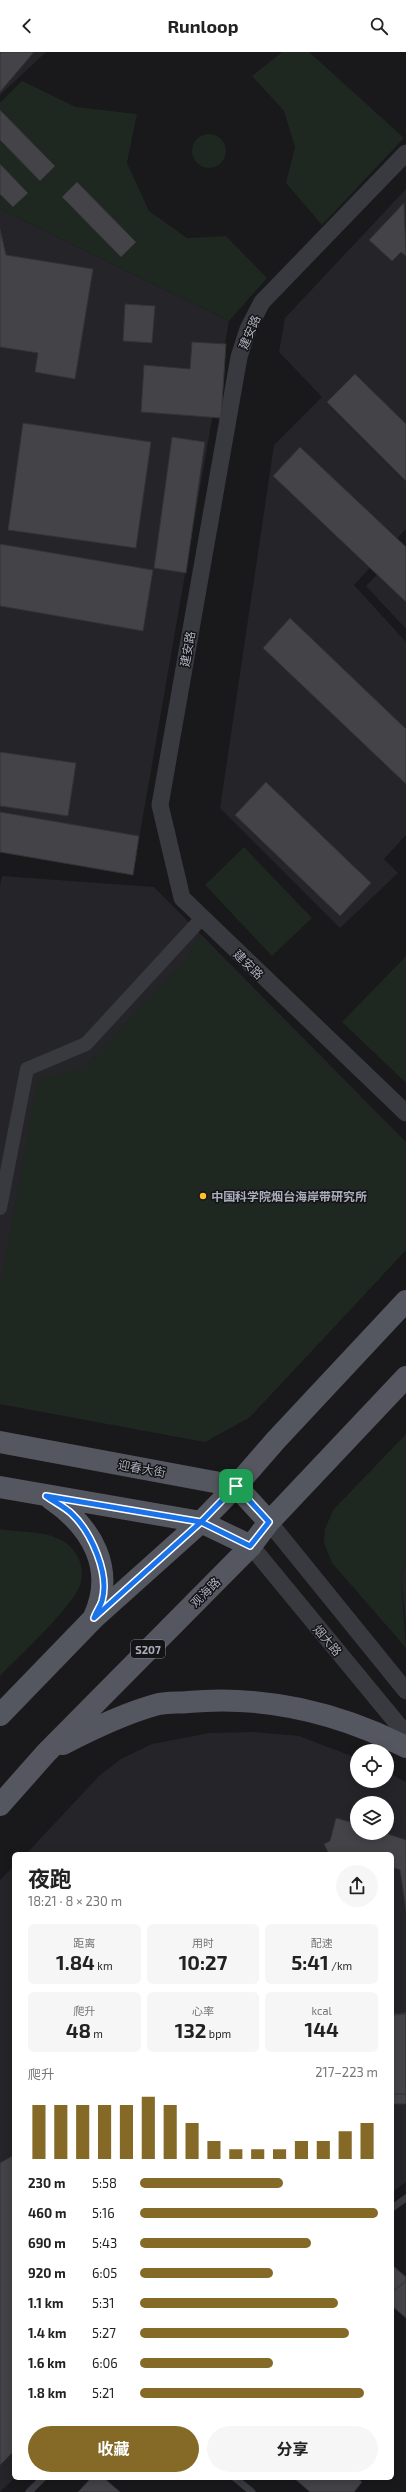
<!DOCTYPE html>
<html lang="zh">
<meta charset="utf-8">
<style>
body{margin:0;font-family:"Exo 2","Noto Sans SC",sans-serif;background:#f6f6f6;color:#222;height:100vh;display:flex;flex-direction:column;font-size:15px;white-space:nowrap}
*{box-sizing:border-box;margin:0}
p{font-size:13px;color:#767676}
.icon{flex:none;width:22px;height:22px;fill:none;stroke:currentColor;stroke-width:2;stroke-linecap:round;stroke-linejoin:round}
.map{position:relative;flex:1;overflow:hidden}
.details{position:absolute;left:12px;top:1800px;width:382px;height:628px;display:flex;flex-direction:column;background:#fff;border-radius:6px;box-shadow:0 2px 10px #0003}
.details>*{flex:none}
.controls{position:absolute;left:350px;top:1692px;display:grid;gap:8px}
.controls a{display:grid;place-items:center;width:44px;height:44px;border-radius:50%;background:#fff;box-shadow:0 2px 10px #0003;font-size:20px}
.pin{position:absolute;display:grid;place-items:center;width:34px;height:34px;color:#fff;margin:-17px;border-radius:8px;box-shadow:0 2px 6px #0006}
.round{display:grid;place-items:center;flex:none;width:42px;height:42px;border-radius:21px;background:#f6f6f6}
.overview{display:flex;align-items:center;justify-content:space-between;height:68px;padding:0 16px}
h1{font-size:22px;font-weight:700;line-height:30px}
.metrics{display:grid;grid-template-columns:repeat(3,1fr);gap:6px;height:68px;padding:4px 16px}
.metrics div{display:grid;align-content:center;border-radius:6px;background:#f6f6f6;text-align:center}
.metrics b{font-size:20px;font-weight:700}
.metrics small{font-size:11px;font-weight:400}
.metrics p{font-size:11px}
.chart{height:112px;padding:8px 16px}
.chart p{display:flex;justify-content:space-between}
.chart svg{width:100%;height:72px;margin-top:4px;stroke:#856a27;stroke-width:6}
.cta{display:flex;gap:8px;margin-top:auto;padding:8px 16px}
.cta a{flex:1;height:46px;border-radius:24px;background:#856a27;color:#fff;font-size:16px;font-weight:700;line-height:46px;text-align:center}
.cta a+a{background:#f6f6f6;color:#222}
ul{padding:0 16px;list-style:none;font-size:13px}
li{display:grid;grid-template-columns:64px 48px 1fr;align-items:center;height:30px}
li i{height:10px;border-radius:5px;background:#856a27}
header{display:flex;justify-content:space-between;align-items:center;height:52px;padding:0 16px;background:#fff;font-size:18px;font-weight:700}
.map>svg:first-child{display:block}
.built{fill:#252428;fill-rule:evenodd}
.green{fill:#1e2720}
.building{fill:#434348;stroke:#333237}
.lines{fill:none;stroke-linecap:round;stroke-linejoin:round}
.service{stroke:#393a40;stroke-width:7}
.minor{stroke:#393a40;stroke-width:14}
.tertiary{stroke:#393a40;stroke-width:17}
.primary{stroke:#555760;stroke-width:22}
.route-casing{stroke:#fff;stroke-width:8}
.route{stroke:#1a73e8;stroke-width:5}
.poi-dot{fill:#ffc22d;stroke:#141316;stroke-width:1.5}
.labels{text-anchor:middle;dominant-baseline:central;stroke-width:3;stroke-linejoin:round;paint-order:stroke}
.shield{fill:#141316;stroke:#7d808a;stroke-width:1}
.shield-label{font-size:11px;font-weight:bold;fill:#aaaebc}
.street-label{font-size:12px;fill:#aaaebc;stroke:#141316}
.poi-label{font-size:12px;font-weight:bold;fill:#aaaebc;stroke:#141316;text-anchor:start}
</style>
<header><svg class="icon" aria-label="back" viewBox="0 0 24 24"><path d="M15 5l-7 7 7 7"/></svg>Runloop<svg class="icon" aria-label="search" viewBox="0 0 24 24"><circle cx="10" cy="10" r="6"/><path d="M15 15l6 6"/></svg></header>
<div class="map">
<svg width="406" height="2440" viewBox="0 0 406 2440">
<rect width="100%" height="100%" fill="#19181b"/>
<path class="built" d="M0,0H46L0,43Z
M406,137V477L354,533L406,590V783L384,807L398,821L340,876L220,756L274,393L322,345L279,300L285,266Z
M0,157L229,269L133,822L0,797Z
M406,493V577L366,534Z
M2,824L154,835L406,1090V1198L250,1365L205,1390L0,1352V834Z
M406,1508V1574L401,1525Z
M254,1680L299,1684L357,1706V1729H387V1720L406,1730V2130L392,2140V1802H26L99,1724L121,1707L152,1692L209,1681ZM357,1751H387V1781H357Z
M14,1814L15,2426L0,2440V1828Z"/>
<path class="green" d="M282,0H309L404,86L322,173L286,131L295,95L284,59L252,24Z
M22,29L76,55L137,62L127,111L149,159L187,186L226,184L267,226L229,269L0,157V51Z
M192 99a17 17 0 1 1 34 0a17 17 0 1 1-34 0Z
M244,795L312,866L272,904L205,833Z
M200,884L406,1091V1198L250,1365L205,1390L0,1352V1236L38,1027L84,1016L183,911Z
M406,904V1031L342,970Z
M406,1382V1508L401,1525L406,1596L332,1511L324,1491L325,1477L333,1458Z
M0,1477C18,1480 41,1479 57,1486C75,1493 87,1514 80,1533C73,1555 18,1605 0,1624Z"/>
<path class="building" d="M1,0H34L0,40V2Z
M0,58L55,114L40,129L0,88Z
M0,112L28,141L13,155L0,142Z
M77,130L136,190L121,205L62,145Z
M404,151L406,204L401,200L392,209L369,188Z
M0,177L6,203L93,217L75,327L35,320L38,301L0,295Z
M125,252L155,254L152,291L123,289Z
M192,290L226,292L221,366L141,360L144,313L190,317Z
M355,322L406,372V429L327,350Z
M23,371L151,390L136,496L8,478Z
M172,385L205,390L186,521L154,516Z
M300,395L406,495V550L273,424Z
M0,492L153,518L143,579L0,554Z
M290,566L406,677V732L263,596Z
M0,700L76,711L68,764L0,754Z
M266,730L371,831L340,864L235,763Z
M0,760L139,784L133,823L0,800Z
M336,1766L357,1772V1781H385L406,1788V1858L400,1818L392,1815V1802H329L324,1792L330,1789Z
M406,1961V2052H392V1962Z
M406,1962V2042H392V1963Z
M14,2103V2399L0,2413V2111Z
M392,2213L406,2225V2229L392,2240Z
M392,2213L406,2225V2266L392,2254Z
M91,2426H104L120,2440H78Z
M294,2426H357L362,2430L354,2440H310Z"/>
<g class="lines">
<path class="service" d="M392,2156L406,2146
M235,2426L252,2440
M29,2440L43,2426"/>
<path class="minor" d="M0,1156L27,1017L86,992L202,866"/>
<path class="tertiary" d="M406,101L262,250L248,277L239,305L160,753L182,846L406,1061
M269,1470L406,1639
M251,1494L406,1682"/>
<path class="primary" d="M0,1390L236,1434L269,1470
M0,1435L201,1470L251,1494
M51,1447C92,1475 116,1517 94,1565
M0,1663L94,1566L201,1470L236,1434L276,1388L406,1249
M63,1692C92,1677 123,1662 155,1653C165,1650 178,1651 188,1650C264,1643 339,1661 406,1695
M0,1753L46,1701L251,1494L269,1470L406,1325"/>
</g>
<g class="lines">
<g class="route-casing">
<path id="route" d="M236,1434L201,1470L46,1444C54,1450 65,1455 72,1462C91,1480 110,1522 102,1549C100,1555 96,1560 94,1566L201,1470L250,1494L269,1470L236,1434"/>
</g>
<use href="#route" class="route"/>
</g>
<circle class="poi-dot" cx="203" cy="1144" r="4"/>
<g class="labels">
<rect class="shield" x="131" y="1588" width="34" height="18" rx="3"/>
<g class="shield-label">
<text x="148" y="1597">S207</text>
</g>
<g class="street-label">
<text transform="translate(249 280) rotate(-67)">建安路</text>
<text transform="translate(187 597) rotate(-80)">建安路</text>
<text transform="translate(249 912) rotate(44)">建安路</text>
<text transform="translate(142 1416) rotate(10)">迎春大街</text>
<text transform="translate(205 1540) rotate(-45)">观海路</text>
<text transform="translate(328 1588) rotate(50)">烟大路</text>
</g>
<g class="poi-label">
<text x="211" y="1144">中国科学院烟台海岸带研究所</text>
</g>
</g>
</svg>
<div class="controls">
<a><svg class="icon" aria-label="locate" viewBox="0 0 24 24"><circle cx="12" cy="12" r="6"/><path d="M12 2v4M12 18v4M2 12h4M18 12h4"/></svg></a>
<a><svg class="icon" aria-label="layers" viewBox="0 0 24 24"><path d="M12 4l9 5-9 5-9-5zM3 14l9 5 9-5"/></svg></a>
</div>
<div class="pin" style="left:236px;top:1434px;background:#1e9e55"><svg class="icon" aria-label="arrive" viewBox="0 0 24 24"><path d="M6 21V4h12l-3 4 3 4H6"/></svg></div>
<section class="details">
<div class="overview"><div><h1>夜跑</h1><p>18:21 · 8 × 230 m</p></div><a class="round"><svg class="icon" aria-label="share" viewBox="0 0 24 24"><path d="M12 15V3M7 8l5-5 5 5M5 13v7h14v-7"/></svg></a></div>
<div class="metrics">
<div><p>距离</p><b>1.84<small> km</small></b></div>
<div><p>用时</p><b>10:27</b></div>
<div><p>配速</p><b>5:41<small> /km</small></b></div>
</div>
<div class="metrics">
<div><p>爬升</p><b>48<small> m</small></b></div>
<div><p>心率</p><b>132<small> bpm</small></b></div>
<div><p>kcal</p><b>144</b></div>
</div>
<div class="chart"><p><span>爬升</span>217–223 m</p>
<svg viewBox="0 0 160 44" preserveAspectRatio="none"><path d="M5 44V11M15 44V11M25 44V11M35 44V11M45 44V11M55 44V6M65 44V11M75 44V22M85 44V33M95 44V38M105 44V38M115 44V38M125 44V33M135 44V33M145 44V27M155 44V22"/></svg>
</div>
<ul>
<li><b>230 m</b>5:58<i style="width:60%"></i></li>
<li><b>460 m</b>5:16<i style="width:100%"></i></li>
<li><b>690 m</b>5:43<i style="width:72%"></i></li>
<li><b>920 m</b>6:05<i style="width:56%"></i></li>
<li><b>1.1 km</b>5:31<i style="width:83%"></i></li>
<li><b>1.4 km</b>5:27<i style="width:88%"></i></li>
<li><b>1.6 km</b>6:06<i style="width:56%"></i></li>
<li><b>1.8 km</b>5:21<i style="width:94%"></i></li>
</ul>
<div class="cta"><a>收藏</a><a>分享</a></div>
</section>
</div>
